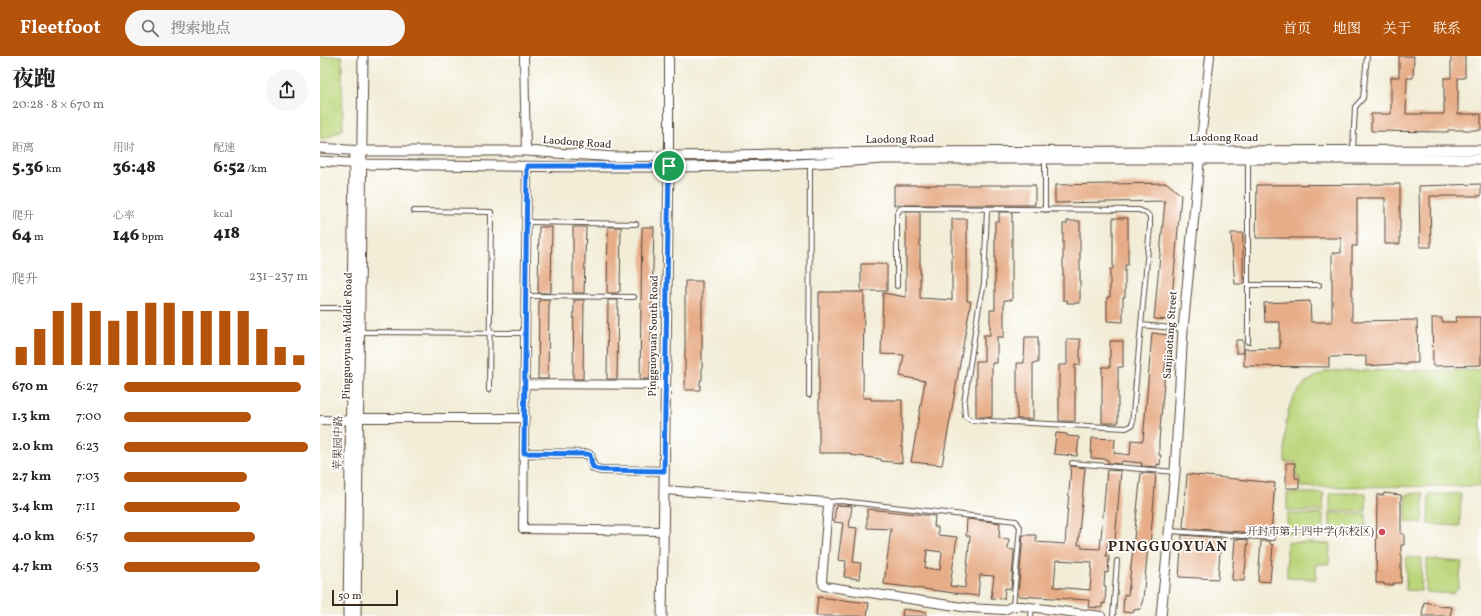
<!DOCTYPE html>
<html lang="zh">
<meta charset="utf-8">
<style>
body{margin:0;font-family:Vollkorn,"Noto Serif SC",serif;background:#f6f6f6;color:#222;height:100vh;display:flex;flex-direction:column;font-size:15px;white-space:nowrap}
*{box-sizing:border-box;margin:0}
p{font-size:13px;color:#767676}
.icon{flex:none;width:22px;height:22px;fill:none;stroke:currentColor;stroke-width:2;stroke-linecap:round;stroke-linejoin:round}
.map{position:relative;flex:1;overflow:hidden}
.details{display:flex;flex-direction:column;background:#fff;width:320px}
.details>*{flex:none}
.scale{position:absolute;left:12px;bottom:10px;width:66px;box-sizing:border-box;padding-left:4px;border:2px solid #3b2a1e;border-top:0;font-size:11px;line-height:14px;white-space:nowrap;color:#3b2a1e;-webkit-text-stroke:3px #fff;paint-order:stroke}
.pin{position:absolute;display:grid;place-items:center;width:34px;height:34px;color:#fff;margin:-17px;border:2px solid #fff;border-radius:50%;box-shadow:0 1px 4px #0007}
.round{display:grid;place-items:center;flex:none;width:42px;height:42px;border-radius:21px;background:#f6f6f6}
.head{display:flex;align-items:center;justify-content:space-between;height:68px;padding:0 12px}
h1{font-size:22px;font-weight:800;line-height:30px}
.figures{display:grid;grid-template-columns:repeat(3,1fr);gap:6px;height:68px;padding:4px 12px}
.figures div{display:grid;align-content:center}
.figures b{font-size:17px;font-weight:800}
.figures small{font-size:11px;font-weight:400}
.figures p{font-size:11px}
.chart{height:112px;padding:8px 12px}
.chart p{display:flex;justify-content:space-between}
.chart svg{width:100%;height:72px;margin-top:4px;stroke:#b45309;stroke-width:6}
ul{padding:0 12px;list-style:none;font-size:13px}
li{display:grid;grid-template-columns:64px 48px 1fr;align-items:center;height:30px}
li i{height:10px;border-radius:5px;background:#b45309}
header{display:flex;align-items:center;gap:24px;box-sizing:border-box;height:56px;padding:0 20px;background:#b45309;color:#fff}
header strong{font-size:19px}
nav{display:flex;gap:22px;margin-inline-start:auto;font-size:14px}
.search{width:280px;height:36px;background:#f6f6f6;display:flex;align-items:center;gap:10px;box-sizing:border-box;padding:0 14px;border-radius:22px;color:#767676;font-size:15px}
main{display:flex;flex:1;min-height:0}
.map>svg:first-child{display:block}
.green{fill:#bcd67b;stroke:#7c804c}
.building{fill:#e7ad88;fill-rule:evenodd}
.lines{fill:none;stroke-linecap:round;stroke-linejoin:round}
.service-casing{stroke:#56473a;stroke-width:6}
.minor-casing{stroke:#56473a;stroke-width:10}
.tertiary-casing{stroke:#56473a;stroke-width:11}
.service{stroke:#fff;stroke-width:4}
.minor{stroke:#fff;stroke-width:8}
.tertiary{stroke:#fff;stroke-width:9}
.route-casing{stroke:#fff;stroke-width:8}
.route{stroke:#1a73e8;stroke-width:5}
.poi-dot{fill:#d1495b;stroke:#fff;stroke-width:1.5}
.labels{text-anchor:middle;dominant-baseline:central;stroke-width:3.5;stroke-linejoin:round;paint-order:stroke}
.street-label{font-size:11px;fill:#3b2a1e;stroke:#fff}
.poi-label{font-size:11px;fill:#3b2a1e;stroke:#fff;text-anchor:end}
.district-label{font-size:15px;font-weight:bold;letter-spacing:1px;fill:#3b2a1e;stroke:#fff}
</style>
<header>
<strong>Fleetfoot</strong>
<div class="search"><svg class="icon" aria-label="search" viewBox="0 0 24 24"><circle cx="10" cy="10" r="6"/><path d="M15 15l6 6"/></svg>搜索地点</div>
<nav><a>首页</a><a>地图</a><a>关于</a><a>联系</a></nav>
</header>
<main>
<section class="details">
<div class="head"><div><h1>夜跑</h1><p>20:28 · 8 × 670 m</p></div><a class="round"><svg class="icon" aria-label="share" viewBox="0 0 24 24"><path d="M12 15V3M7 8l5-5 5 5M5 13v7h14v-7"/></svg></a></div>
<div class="figures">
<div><p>距离</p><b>5.36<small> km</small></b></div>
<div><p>用时</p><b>36:48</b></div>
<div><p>配速</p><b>6:52<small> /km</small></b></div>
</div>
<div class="figures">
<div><p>爬升</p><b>64<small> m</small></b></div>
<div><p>心率</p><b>146<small> bpm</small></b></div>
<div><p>kcal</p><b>418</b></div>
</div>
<div class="chart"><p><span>爬升</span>231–237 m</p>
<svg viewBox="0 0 160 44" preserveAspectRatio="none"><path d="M5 44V33M15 44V22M25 44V11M35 44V6M45 44V11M55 44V17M65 44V11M75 44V6M85 44V6M95 44V11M105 44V11M115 44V11M125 44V11M135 44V22M145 44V33M155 44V38"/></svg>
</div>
<ul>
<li><b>670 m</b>6:27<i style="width:96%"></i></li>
<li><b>1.3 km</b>7:00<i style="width:69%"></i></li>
<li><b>2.0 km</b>6:23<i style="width:100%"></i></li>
<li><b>2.7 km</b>7:03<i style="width:67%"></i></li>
<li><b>3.4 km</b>7:11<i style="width:63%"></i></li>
<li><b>4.0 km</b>6:57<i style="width:71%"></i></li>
<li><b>4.7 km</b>6:53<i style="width:74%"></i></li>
</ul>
</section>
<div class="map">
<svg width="1161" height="560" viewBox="0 0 1161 560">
<rect width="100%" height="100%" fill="#fff"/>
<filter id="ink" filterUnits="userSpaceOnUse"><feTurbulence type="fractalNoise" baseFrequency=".025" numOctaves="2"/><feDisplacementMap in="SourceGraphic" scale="8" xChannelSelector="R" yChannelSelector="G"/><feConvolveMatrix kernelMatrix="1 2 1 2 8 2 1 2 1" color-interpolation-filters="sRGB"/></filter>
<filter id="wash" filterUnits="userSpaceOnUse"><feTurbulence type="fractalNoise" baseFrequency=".012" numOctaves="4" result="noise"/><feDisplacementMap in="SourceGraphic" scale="16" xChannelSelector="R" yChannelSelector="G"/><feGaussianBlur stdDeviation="0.9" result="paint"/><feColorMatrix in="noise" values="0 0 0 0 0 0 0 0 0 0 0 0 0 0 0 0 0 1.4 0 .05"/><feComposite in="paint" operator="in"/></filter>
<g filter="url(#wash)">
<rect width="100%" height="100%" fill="#f2edd7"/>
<path class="green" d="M0,0H22L23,73L5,83L0,82Z
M1161,314V430L981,431L980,421H976V406H965C965,378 962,347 986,327C992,322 1000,319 1008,315Z
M967,437H1004L1003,455H967Z
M1010,437H1046V455H1010Z
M1103,437V467L1086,466V438Z
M1109,438H1141L1140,470L1108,468Z
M1010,457L1046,458V477H1010Z
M967,458H1003V478L967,477Z
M967,486L1010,488L1009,508H996V523L967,522Z
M1086,501L1102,502L1101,535L1086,534Z
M1107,503L1142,506L1138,533L1133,538L1106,536Z"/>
<g id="blocks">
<path class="building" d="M1079,0H1094L1093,22H1087L1086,58H1124V22H1131V0H1145V22H1138V58H1161V74H1128V76L1051,75V58H1071V21H1079Z
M847,127L861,139L850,264L834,263L845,145L735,147V129Z
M1080,128V188H1065V142H1037V190H1032V265L1097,264L1098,307H1087V309L1078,308L1046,310V300L1009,301V311L924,310V293L960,292V266H945L944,247L990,245L991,266H1012V197H1021V182H936L937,129Z
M1161,128V140H1110L1111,191H1100L1099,130Z
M574,129H715V149H574Z
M586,156H600V242L632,244V163H647V245H651L622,409L591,406L605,325L580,320L584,299L561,298L563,237L586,241Z
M679,156H692V244H684V281H677V307H672V361H656V305H664V279H670V254H675V165H679Z
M793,162H808V209H805V241H803V266L787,265V241H790V213H793Z
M747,165H760V247H747V244H743V168H747Z
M219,171H232L231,236L229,237H219L218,235Z
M253,171H266L264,237H254L253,236Z
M288,171H301L300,235H299L298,237H288L287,235Z
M322,171H334L330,323H320Z
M911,177H923V228H915Z
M541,208H567V235H541Z
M365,225H382V324H380V334H365Z
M499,236H544L543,342H551V344H582V407L561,405V403L530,399V397H499Z
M219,244H229L228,323H218Z
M254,244H264L263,323H253Z
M288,244H298L297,323H287Z
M1135,261H1161V309L1113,310L1112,262H1122V266H1136Z
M832,277L848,279L839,385V399H841L840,409L837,408V411L821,410L822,407L802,405L801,408L788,407V404L785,403L771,402L772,382L795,383L794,397L810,399L811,384L823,385Z
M705,281H718V307H713V363H697V307H704Z
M747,283H760V309H755V365H739V309H747Z
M916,284H923L924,297H916Z
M790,285H803V311H798V367H782V311H790Z
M736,377L747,378V380L759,381L757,400L734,398Z
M966,407H975V422H979V432H966Z
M751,410L765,412L758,489H762V492L780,493L787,414L801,415L795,484H788L786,500L789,501L788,517L785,516L784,530H786L785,548L782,547V552L768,551L769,544L698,540L703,479H716V486L745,488ZM736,504L772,506L770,534L734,531Z
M821,417L836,418L830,491H828L823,543L820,553L814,554L813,557L803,556L804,538L808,539Z
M867,418L955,427L951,478L863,472Z
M1064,437L1081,439V478H1084V489H1081V527H1073V529H1064V527H1056L1057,439H1064Z
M516,449L532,450L529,471L537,472L533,506L541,507L539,523L524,521L526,505L518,504L523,467L514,466Z
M547,453L615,460L614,471H618V479L637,481L630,530L645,532L650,480H646L647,463L680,467L679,482L689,483L688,493L694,494L691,533L685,532L684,543L671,542L674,520L660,519L658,540L564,528L571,473L547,472ZM607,494L622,496L620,514L605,512Z
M862,479L901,482L898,523L859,521Z
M915,483L928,484L924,525L912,524Z
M941,485H950V488L953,489L950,526L938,525Z
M498,541L549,547L547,560H496Z
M1104,546L1118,549V550L1132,551L1130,560H1102Z
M583,553L606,556V560H582Z"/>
</g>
</g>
<g filter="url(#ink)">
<use href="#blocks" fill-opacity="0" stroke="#56473a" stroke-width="1"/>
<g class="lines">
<g class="service-casing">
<path id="service" d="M1033,94L1035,51L1043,42L1047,0
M725,104V154
M928,104V286
M94,155L171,156L169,334
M207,166L316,168
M928,229H999
M577,230V158L580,153L583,152L819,154L826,157L830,161V170L812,369L806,372L650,364L645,360L644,347L659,250L664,228L667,153
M206,240L314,241
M0,252H32
M821,269L863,273
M40,276L205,277
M489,339L490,109
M752,407L855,416
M507,446L521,445L696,465L700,471L693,550
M850,475L953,482
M711,560L712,551
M793,560L797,505"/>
</g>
<g class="minor-casing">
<path id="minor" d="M204,0L206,95
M349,0V101
M880,94L890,0
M207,110L203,473L343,475
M205,328L345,329
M39,362H205
M0,364L37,365
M204,397L267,398L270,399C273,409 269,412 282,414L344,415
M344,434L506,446L508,449L502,525L504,530L649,552L684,554L693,550H702L781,560"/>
</g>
<g class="tertiary-casing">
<path id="tertiary" d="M0,92L42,95H206L295,101L564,96L1161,94
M0,105L42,108C215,110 390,116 563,103H1161
M28,560L34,102
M36,560L43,0
M342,560L349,105
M841,560L855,416L863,273L880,97"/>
</g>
<use href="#service" class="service"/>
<use href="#minor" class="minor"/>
<use href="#tertiary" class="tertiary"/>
</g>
</g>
<g class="lines" filter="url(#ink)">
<g class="route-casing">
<path id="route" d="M207,110H349L344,415L282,414C269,412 273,409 270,399L267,398L204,397Z"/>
</g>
<use href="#route" class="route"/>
</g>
<circle class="poi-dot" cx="1062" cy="476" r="4"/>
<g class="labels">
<g class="street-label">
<text x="904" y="82">Laodong Road</text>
<text transform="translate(580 84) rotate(-1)">Laodong Road</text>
<text transform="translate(257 87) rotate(4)">Laodong Road</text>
<text transform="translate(851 279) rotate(-86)">Sanjiaotang Street</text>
<text transform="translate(28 280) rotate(-89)">Pingguoyuan Middle Road</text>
<text transform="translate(334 280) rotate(-89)">Pingguoyuan South Road</text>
<text transform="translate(19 387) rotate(-89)">苹果园中路</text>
</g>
<g class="poi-label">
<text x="1054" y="476">开封市第十四中学(东校区)</text>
</g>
<g class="district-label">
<text x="848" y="491">PINGGUOYUAN</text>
</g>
</g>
</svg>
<div class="scale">50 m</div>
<div class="pin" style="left:349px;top:110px;background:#1e9e55"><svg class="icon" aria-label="arrive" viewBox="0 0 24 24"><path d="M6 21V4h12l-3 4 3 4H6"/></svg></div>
</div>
</main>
